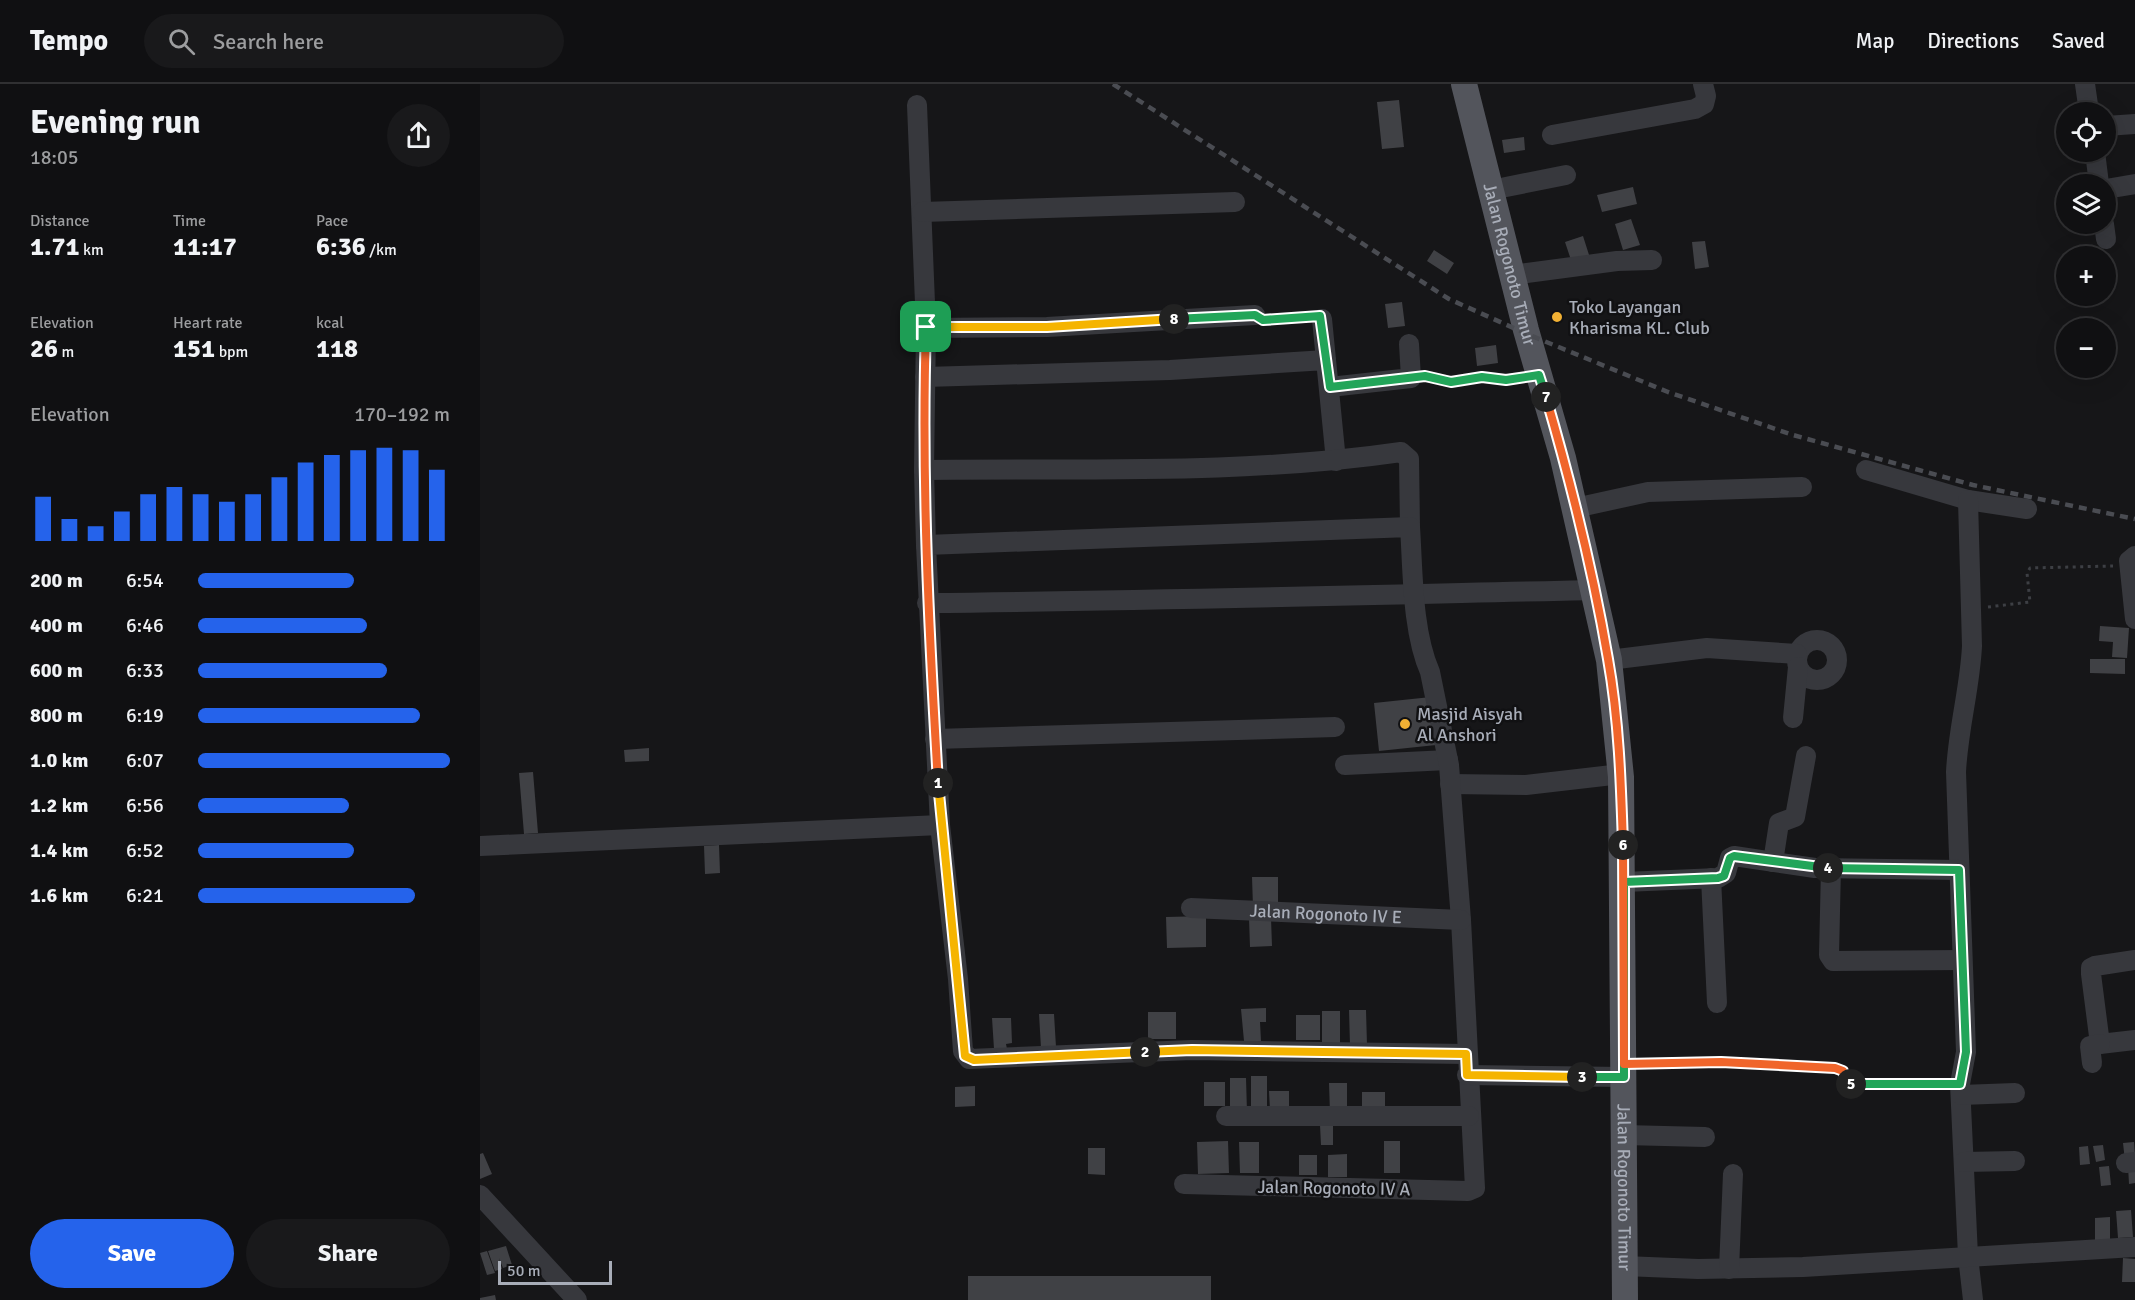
<!DOCTYPE html>
<meta charset="utf-8">
<style>
body{margin:0;font-family:Signika,sans-serif;background:#19191b;color:#f1f3f6;height:100vh;display:flex;flex-direction:column;font-size:22px;white-space:nowrap}
*{box-sizing:border-box;margin:0}
p{font-size:20px;color:#9c9d9f}
.icon{flex:none;width:33px;height:33px;fill:none;stroke:currentColor;stroke-width:2;stroke-linecap:round;stroke-linejoin:round}
.map{position:relative;flex:1;overflow:hidden}
.side{display:flex;flex-direction:column;background:#101012;width:480px}
.side>*{flex:none}
.controls{position:absolute;left:1576px;top:18px;display:grid;gap:12px}
.controls a{display:grid;place-items:center;width:60px;height:60px;border-radius:50%;background:#101012;box-shadow:0 6px 24px #0002,0 0 0 2px #303032;font-size:30px}
.scale{position:absolute;left:18px;bottom:15px;width:114px;box-sizing:border-box;padding-left:6px;border:3px solid #a8adb8;border-top:0;font-size:16px;line-height:21px;white-space:nowrap;color:#a8adb8;-webkit-text-stroke:4px #111113;paint-order:stroke}
.pin{position:absolute;display:grid;place-items:center;width:51px;height:51px;color:#fff;margin:-26px;border-radius:12px;box-shadow:0 3px 9px #0006}
.km{position:absolute;width:30px;height:30px;margin:-15px;border-radius:50%;background:#222;color:#fff;font-size:16px;line-height:30px;text-align:center}
.round{display:grid;place-items:center;flex:none;width:63px;height:63px;border-radius:32px;background:#19191b}
.summary{display:flex;align-items:center;justify-content:space-between;height:102px;padding:0 30px}
h1{font-size:33px;font-weight:700;line-height:45px}
.metrics{display:grid;grid-template-columns:repeat(3,1fr);gap:9px;height:102px;padding:6px 30px}
.metrics div{display:grid;align-content:center}
.metrics b{font-size:26px;font-weight:700}
.metrics small{font-size:16px;font-weight:400}
.metrics p{font-size:16px}
.chart{height:168px;padding:12px 30px}
.chart p{display:flex;justify-content:space-between}
.chart svg{width:100%;height:108px;margin-top:6px;stroke:#2563eb;stroke-width:6}
.action{display:flex;gap:12px;margin-top:auto;padding:12px 30px}
.action a{flex:1;height:69px;border-radius:36px;background:#2563eb;color:#fff;font-size:24px;font-weight:700;line-height:69px;text-align:center}
.action a+a{background:#19191b;color:#f1f3f6}
ul{padding:0 30px;list-style:none;font-size:20px}
li{display:grid;grid-template-columns:96px 72px 1fr;align-items:center;height:45px}
li i{height:15px;border-radius:8px;background:#2563eb}
header{display:flex;align-items:center;gap:36px;box-sizing:border-box;height:84px;padding:0 30px;background:#101012;border-bottom:2px solid #303032}
header strong{font-size:28px}
nav{display:flex;gap:33px;margin-inline-start:auto;font-size:21px}
.search{width:420px;height:54px;background:#19191b;display:flex;align-items:center;gap:15px;box-sizing:border-box;padding:0 21px;border-radius:33px;color:#9c9d9f;font-size:22px}
main{display:flex;flex:1;min-height:0}
.map>svg:first-child{display:block}
.building{fill:#404145}
.lines{fill:none;stroke-linecap:round;stroke-linejoin:round}
.path{stroke:#3d3f44;stroke-width:3;stroke-dasharray:3 4.5;stroke-linecap:butt}
.minor{stroke:#37383d;stroke-width:20}
.major{stroke:#53555c;stroke-width:26}
.rail{stroke:#4a4c52;stroke-width:4.5;stroke-dasharray:8 6;stroke-linecap:butt}
.split-1-casing{stroke:#fff;stroke-width:12}
.split-2-casing{stroke:#fff;stroke-width:12}
.split-3-casing{stroke:#fff;stroke-width:12}
.split-4-casing{stroke:#fff;stroke-width:12}
.split-5-casing{stroke:#fff;stroke-width:12}
.split-6-casing{stroke:#fff;stroke-width:12}
.split-7-casing{stroke:#fff;stroke-width:12}
.split-8-casing{stroke:#fff;stroke-width:12}
.split-9-casing{stroke:#fff;stroke-width:12}
.split-1{stroke:#f0652b;stroke-width:8}
.split-2{stroke:#f5b400;stroke-width:8}
.split-3{stroke:#f5b400;stroke-width:8}
.split-4{stroke:#22a559;stroke-width:8}
.split-5{stroke:#22a559;stroke-width:8}
.split-6{stroke:#f0652b;stroke-width:8}
.split-7{stroke:#f0652b;stroke-width:8}
.split-8{stroke:#22a559;stroke-width:8}
.split-9{stroke:#f5b400;stroke-width:8}
.poi-dot{fill:#f2b134;stroke:#111113;stroke-width:2}
.labels{text-anchor:middle;dominant-baseline:central;stroke-width:5;stroke-linejoin:round;paint-order:stroke}
.street-label{font-size:18px;fill:#a8adb8;stroke:#111113}
.poi-label{font-size:18px;fill:#a8adb8;stroke:#111113;text-anchor:start}
</style>
<header>
<strong>Tempo</strong>
<div class="search"><svg class="icon" aria-label="search" viewBox="0 0 24 24"><circle cx="10" cy="10" r="6"/><path d="M15 15l6 6"/></svg>Search here</div>
<nav><a>Map</a><a>Directions</a><a>Saved</a></nav>
</header>
<main>
<section class="side">
<div class="summary"><div><h1>Evening run</h1><p>18:05</p></div><a class="round"><svg class="icon" aria-label="share" viewBox="0 0 24 24"><path d="M12 15V3M7 8l5-5 5 5M5 13v7h14v-7"/></svg></a></div>
<div class="metrics">
<div><p>Distance</p><b>1.71<small> km</small></b></div>
<div><p>Time</p><b>11:17</b></div>
<div><p>Pace</p><b>6:36<small> /km</small></b></div>
</div>
<div class="metrics">
<div><p>Elevation</p><b>26<small> m</small></b></div>
<div><p>Heart rate</p><b>151<small> bpm</small></b></div>
<div><p>kcal</p><b>118</b></div>
</div>
<div class="chart"><p><span>Elevation</span>170–192 m</p>
<svg viewBox="0 0 160 44" preserveAspectRatio="none"><path d="M5 44V26M15 44V35M25 44V38M35 44V32M45 44V25M55 44V22M65 44V25M75 44V28M85 44V25M95 44V18M105 44V12M115 44V9M125 44V7M135 44V6M145 44V7M155 44V15"/></svg>
</div>
<ul>
<li><b>200 m</b>6:54<i style="width:62%"></i></li>
<li><b>400 m</b>6:46<i style="width:67%"></i></li>
<li><b>600 m</b>6:33<i style="width:75%"></i></li>
<li><b>800 m</b>6:19<i style="width:88%"></i></li>
<li><b>1.0 km</b>6:07<i style="width:100%"></i></li>
<li><b>1.2 km</b>6:56<i style="width:60%"></i></li>
<li><b>1.4 km</b>6:52<i style="width:62%"></i></li>
<li><b>1.6 km</b>6:21<i style="width:86%"></i></li>
</ul>
<div class="action"><a>Save</a><a>Share</a></div>
</section>
<div class="map">
<svg width="1655" height="1216" viewBox="0 0 1655 1216">
<rect width="100%" height="100%" fill="#161618"/>
<path class="building" d="M919,16L924,63L902,65L897,18Z
M1044,53L1045,66L1024,69L1022,56Z
M1153,103L1157,120L1122,128L1117,111Z
M1151,135L1160,161L1143,166L1135,140Z
M1103,152L1110,174L1092,179L1085,158Z
M1225,157L1229,183L1215,185L1212,158Z
M954,166L974,179L967,190L947,177Z
M922,218L925,242L908,244L905,220Z
M1016,261L1018,279L997,282L995,264Z
M1620,542L1649,544L1647,574L1632,573L1633,558L1619,557Z
M1610,575H1645V590L1610,589Z
M951,613L956,661L899,667L894,619Z
M169,664V677L145,678L144,666Z
M53,688L58,749L44,750L39,689Z
M239,761L240,789L225,790L224,762Z
M772,793H798V823H773Z
M726,832V863L687,864L686,833Z
M769,834H791L792,862L770,863Z
M786,924V938H780L781,957H764L761,925Z
M869,926H886L887,961H870Z
M842,927H860V962H842Z
M668,928H696V955H668Z
M559,930H574L576,963L561,964Z
M816,931H840V956H816Z
M512,934H531L532,959L526,960L527,965H514Z
M771,992H787V1028H771Z
M750,994H766L767,1028H750Z
M724,998H745V1022H724Z
M849,999H867V1028L850,1029Z
M495,1002V1022L475,1023V1003Z
M789,1007H809V1026H790Z
M882,1008H905V1023H882Z
M840,1041H853V1061H841Z
M748,1057L749,1089L718,1090L717,1058Z
M904,1057H920V1089H904Z
M759,1058H779V1089H760Z
M1654,1058L1655,1072L1645,1077L1643,1059Z
M1623,1061L1625,1076L1616,1078L1613,1062Z
M1608,1062L1610,1080L1600,1081L1599,1063Z
M608,1064H625V1091L608,1090Z
M3,1069L12,1090L0,1095V1070Z
M867,1070V1093H848V1071Z
M819,1071H837V1091H819Z
M1629,1082L1631,1101L1621,1102L1619,1083Z
M1648,1082H1655V1099L1649,1100Z
M1651,1126L1653,1153L1638,1154L1636,1127Z
M1630,1133V1156L1615,1157V1134Z
M26,1162L32,1181L23,1184L19,1174L22,1185L15,1187L8,1167Z
M7,1167L15,1189L7,1191L0,1169Z
M1643,1174L1655,1175V1198H1642Z
M488,1192H731V1216H488Z
M15,1211L16,1216H0V1214Z"/>
<g class="lines">
<path class="path" d="M792,235L827,232
M947,292L968,297L1002,293L1014,296L1040,294
M1508,523L1550,518L1547,489L1550,484L1633,482
M1164,979L1241,978L1355,984L1361,985L1370,1001L1465,1000"/>
<g class="minor">
<path d="M1605,0L1609,28"/>
<path d="M437,21L446,244L444,386L446,461"/>
<path d="M1626,42L1655,40"/>
<path d="M1072,51L1215,25L1224,20L1226,12L1223,0"/>
<path d="M1615,68L1619,100"/>
<path d="M1626,105L1655,100"/>
<path d="M1011,106L1086,91"/>
<path d="M442,128L755,118"/>
<path d="M1624,140L1626,155"/>
<path d="M1032,191L1137,177L1172,176"/>
<path d="M842,235L846,276"/>
<path d="M446,244L567,243L775,231"/>
<path d="M445,293L690,286L846,276L856,377"/>
<path d="M850,303L931,294L929,260"/>
<path d="M444,386C602,384 763,391 921,368L929,375L930,443"/>
<path d="M1386,386L1488,416L1547,425"/>
<path d="M1488,416L1492,562C1490,604 1478,645 1476,688L1486,968L1480,1000L1488,1172L1493,1216"/>
<path d="M1095,424L1168,408L1322,403"/>
<path d="M1655,472L1649,477L1655,535"/>
<path d="M447,519C670,517 892,511 1114,506"/>
<circle cx="1337" cy="576" r="20"/>
<path d="M1129,576L1227,564L1317,570"/>
<path d="M1313,634L1318,583"/>
<path d="M455,655L855,643"/>
<path d="M865,681L968,676"/>
<path d="M970,700L1046,701L1141,690"/>
<path d="M460,741L478,895L483,967L489,975L712,966L986,970"/>
<path d="M0,762L460,741L446,461L930,443C933,488 932,547 950,588L969,681L981,836L995,1104L988,1107L704,1100"/>
<path d="M1293,778L1299,739L1315,733L1326,672"/>
<path d="M1351,784L1349,871L1353,877L1482,876"/>
<path d="M1231,794L1237,919"/>
<path d="M1144,798L1238,794L1246,789L1250,774L1254,772L1335,784L1479,786"/>
<path id="s1" d="M711,824L981,836"/>
<path d="M1655,876L1615,882L1611,884V890L1620,960L1655,956"/>
<path d="M1612,979L1610,962L1620,960"/>
<path d="M987,991L1144,993"/>
<path d="M1481,1011L1535,1009"/>
<path d="M746,1032H989"/>
<path d="M1144,1051L1225,1053"/>
<path d="M1484,1078L1535,1077"/>
<path d="M1646,1079L1655,1078"/>
<path d="M0,1111L97,1216"/>
<path d="M1144,1182L1218,1185L1323,1183L1655,1163"/>
<path d="M1249,1185L1253,1090"/>
</g>
<path class="major" id="s2" d="M984,0L1046,246L1083,374L1129,576L1141,693L1145,1216"/>
<path class="rail" d="M633,0L969,215L1047,250L1188,308L1313,351L1493,401L1655,435"/>
</g>
<g class="lines">
<g class="split-1-casing">
<path id="split-1" d="M446,243C441,396 449,547 458,699"/>
</g>
<g class="split-2-casing">
<path id="split-2" d="M458,699L485,972L494,976L665,968"/>
</g>
<g class="split-3-casing">
<path id="split-3" d="M665,968L712,966L986,970L987,991L1102,993"/>
</g>
<g class="split-4-casing">
<path id="split-4" d="M1102,993H1144V798L1238,794L1244,792L1250,774L1254,772L1348,784"/>
</g>
<g class="split-5-casing">
<path id="split-5" d="M1348,784L1479,786L1486,968L1480,1000H1371"/>
</g>
<g class="split-6-casing">
<path id="split-6" d="M1143,761L1144,980L1241,978L1355,984L1363,987L1366,999L1371,1000"/>
</g>
<g class="split-7-casing">
<path id="split-7" d="M1066,313C1091,399 1113,487 1128,575C1139,636 1141,699 1143,761"/>
</g>
<g class="split-8-casing">
<path id="split-8" d="M694,235L775,231L783,236L840,232L850,303L945,292L971,298L1002,293L1026,296L1059,291L1066,313"/>
</g>
<g class="split-9-casing">
<path id="split-9" d="M446,243H567L694,235"/>
</g>
<use href="#split-1" class="split-1"/>
<use href="#split-2" class="split-2"/>
<use href="#split-3" class="split-3"/>
<use href="#split-4" class="split-4"/>
<use href="#split-5" class="split-5"/>
<use href="#split-6" class="split-6"/>
<use href="#split-7" class="split-7"/>
<use href="#split-8" class="split-8"/>
<use href="#split-9" class="split-9"/>
</g>
<g class="poi-dot">
<circle cx="1077" cy="233" r="6"/>
<circle cx="925" cy="640" r="6"/>
</g>
<g class="labels">
<g class="street-label">
<text stroke="none"><textPath href="#s2" startOffset="186">Jalan Rogonoto Timur</textPath></text>
<text stroke="none"><textPath href="#s1" startOffset="135">Jalan Rogonoto IV E</textPath></text>
<text stroke="none"><textPath href="#s2" startOffset="1122">Jalan Rogonoto Timur</textPath></text>
<text transform="translate(854 1104) rotate(1)">Jalan Rogonoto IV A</text>
</g>
<g class="poi-label">
<text x="1089" y="223">Toko Layangan<tspan x="1089" dy="21">Kharisma KL. Club</tspan></text>
<text x="937" y="630">Masjid Aisyah<tspan x="937" dy="21">Al Anshori</tspan></text>
</g>
</g>
</svg>
<div class="controls">
<a><svg class="icon" aria-label="locate" viewBox="0 0 24 24"><circle cx="12" cy="12" r="6"/><path d="M12 2v4M12 18v4M2 12h4M18 12h4"/></svg></a>
<a><svg class="icon" aria-label="layers" viewBox="0 0 24 24"><path d="M12 4l9 5-9 5-9-5zM3 14l9 5 9-5"/></svg></a>
<a>+</a>
<a>−</a>
</div>
<div class="scale">50 m</div>
<div class="pin" style="left:446px;top:243px;background:#1e9e55"><svg class="icon" aria-label="arrive" viewBox="0 0 24 24"><path d="M6 21V4h12l-3 4 3 4H6"/></svg></div>
<b class="km" style="left:458px;top:699px">1</b>
<b class="km" style="left:665px;top:968px">2</b>
<b class="km" style="left:1102px;top:993px">3</b>
<b class="km" style="left:1348px;top:784px">4</b>
<b class="km" style="left:1371px;top:1000px">5</b>
<b class="km" style="left:1143px;top:761px">6</b>
<b class="km" style="left:1066px;top:313px">7</b>
<b class="km" style="left:694px;top:235px">8</b>
</div>
</main>
